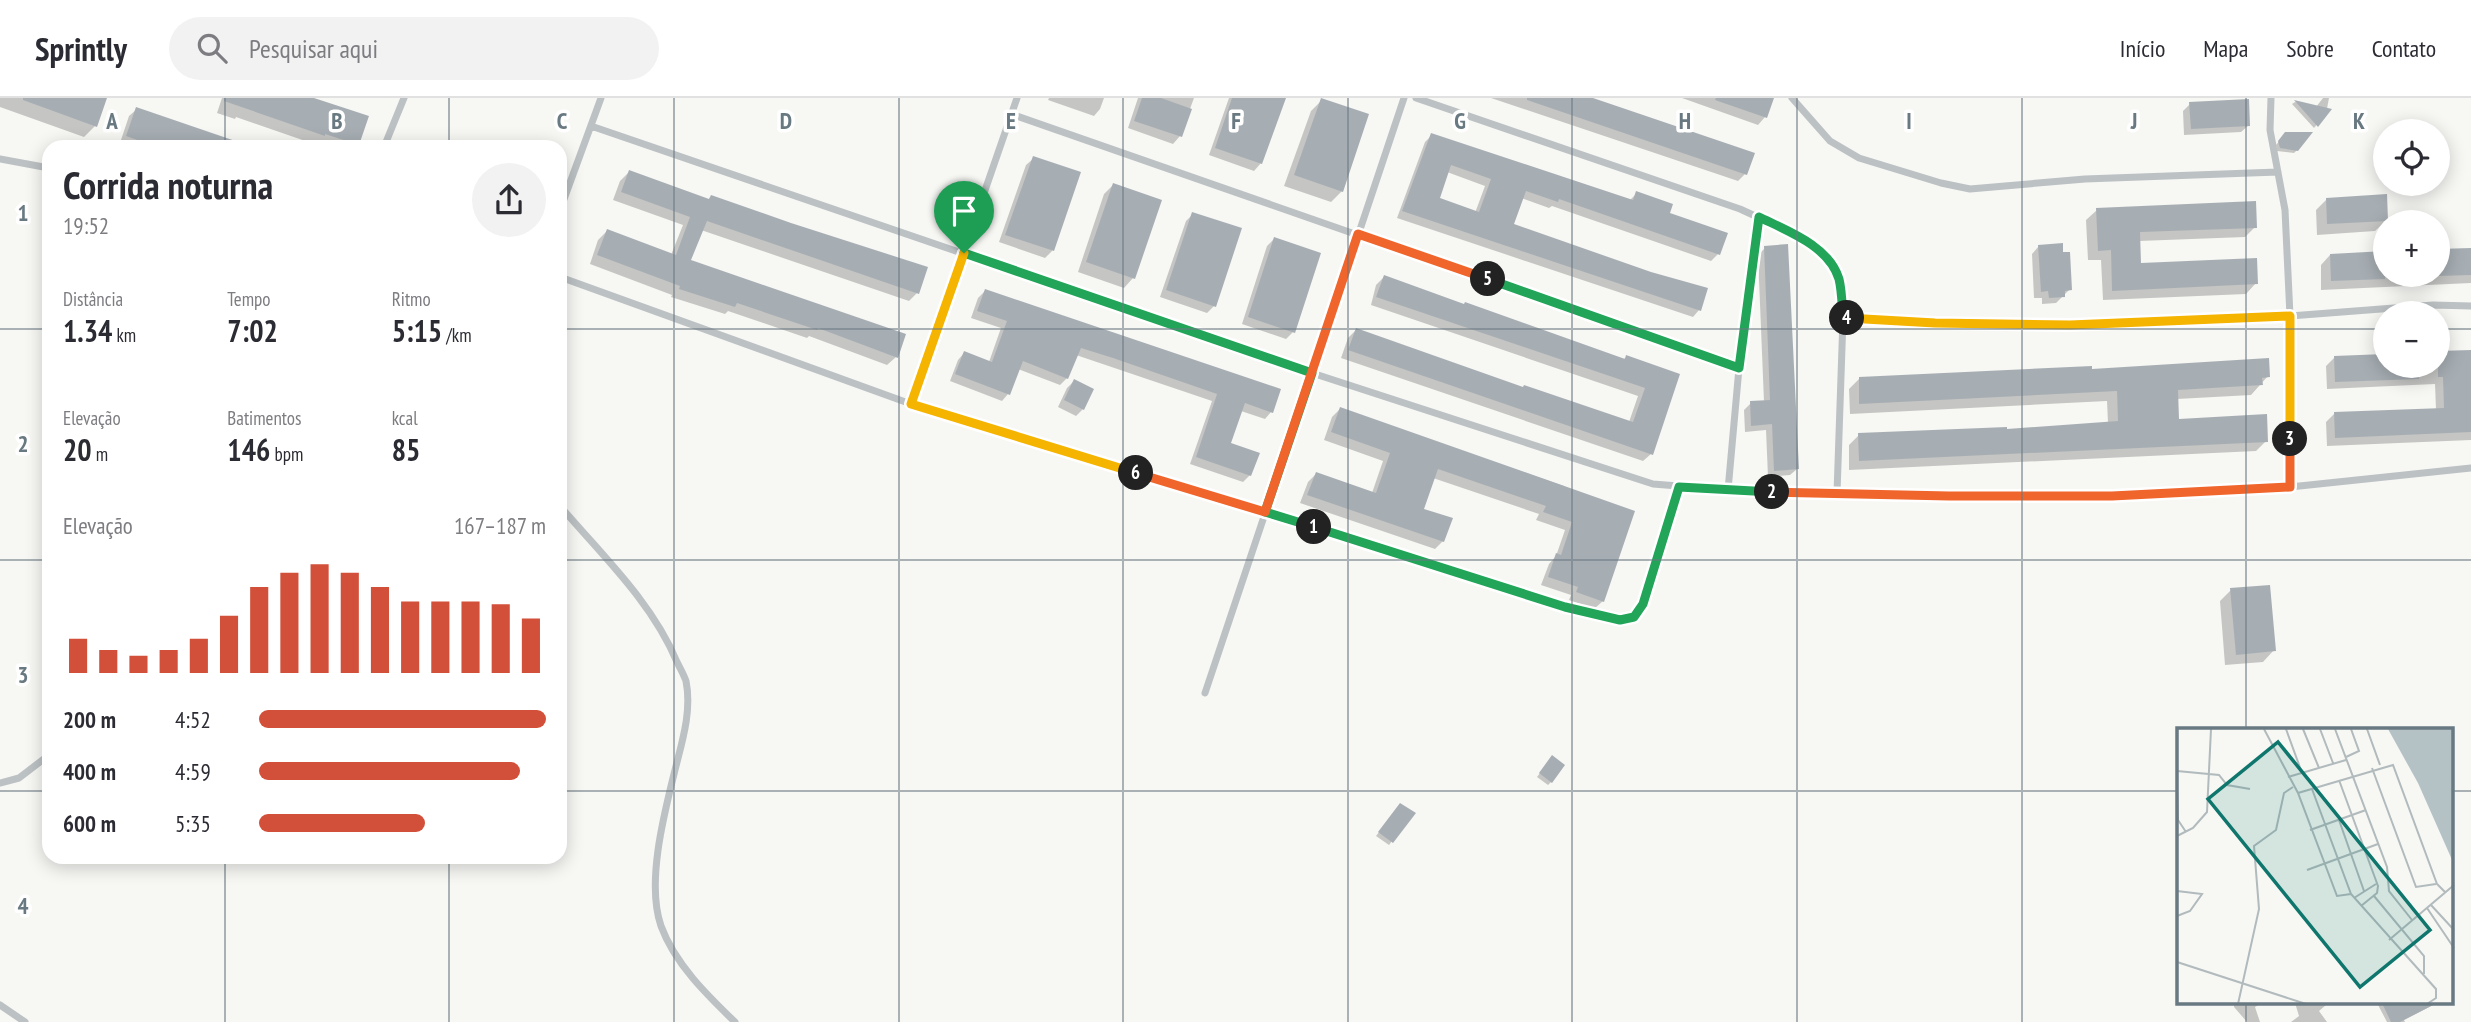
<!DOCTYPE html>
<html lang="pt">
<meta charset="utf-8">
<style>
body{margin:0;font-family:"PT Sans Narrow",sans-serif;background:#f2f2f3;color:#2b2b33;height:100vh;display:flex;flex-direction:column;font-size:26px;white-space:nowrap}
*{box-sizing:border-box;margin:0}
p{font-size:23px;color:#7c7c81}
.icon{flex:none;width:38px;height:38px;fill:none;stroke:currentColor;stroke-width:2;stroke-linecap:round;stroke-linejoin:round}
.map{position:relative;flex:1;overflow:hidden}
.panel{position:absolute;left:42px;top:42px;width:525px;height:724px;display:flex;flex-direction:column;background:#fff;border-radius:21px;box-shadow:0 4px 18px #0003}
.panel>*{flex:none}
.buttons{position:absolute;left:2373px;top:21px;display:grid;gap:14px}
.buttons a{display:grid;place-items:center;width:77px;height:77px;border-radius:50%;background:#fff;box-shadow:0 4px 18px #0003;font-size:35px}
.pin{position:absolute;display:grid;place-items:center;width:60px;height:60px;color:#fff;margin:-72px -30px;border-radius:50% 50% 50% 0;rotate:-45deg;box-shadow:0 0 7px #0007}
.pin .icon{rotate:45deg}
.km{position:absolute;width:35px;height:35px;margin:-18px;border-radius:50%;background:#222;color:#fff;font-size:19px;line-height:35px;text-align:center}
.round{display:grid;place-items:center;flex:none;width:74px;height:74px;border-radius:37px;background:#f2f2f3}
.head{display:flex;align-items:center;justify-content:space-between;height:119px;padding:0 21px}
h1{font-size:38px;font-weight:800;line-height:52px}
.stats{display:grid;grid-template-columns:repeat(3,1fr);gap:10px;height:119px;padding:7px 21px}
.stats div{display:grid;align-content:center}
.stats b{font-size:30px;font-weight:800}
.stats small{font-size:19px;font-weight:400}
.stats p{font-size:19px}
.chart{height:196px;padding:14px 21px}
.chart p{display:flex;justify-content:space-between}
.chart svg{width:100%;height:126px;margin-top:7px;stroke:#d24f39;stroke-width:6}
ul{padding:0 21px;list-style:none;font-size:23px}
li{display:grid;grid-template-columns:112px 84px 1fr;align-items:center;height:52px}
li i{height:18px;border-radius:9px;background:#d24f39}
header{display:flex;align-items:center;gap:42px;box-sizing:border-box;height:98px;padding:0 35px;background:#fff;border-bottom:2px solid #e1e1e2}
header strong{font-size:33px}
nav{display:flex;gap:38px;margin-inline-start:auto;font-size:24px}
.search{width:490px;height:63px;background:#f2f2f3;display:flex;align-items:center;gap:18px;box-sizing:border-box;padding:0 24px;border-radius:38px;color:#7c7c81;font-size:26px}
.map>svg:first-child{display:block}
.shadow{fill:#0003;fill-rule:evenodd}
.building{fill:#a7aeb3;fill-rule:evenodd}
.lines{fill:none;stroke-linecap:round;stroke-linejoin:round}
.street{stroke:#bcc1c4;stroke-width:7}
.split-1-casing{stroke:#fff;stroke-width:14}
.split-2-casing{stroke:#fff;stroke-width:14}
.split-3-casing{stroke:#fff;stroke-width:14}
.split-4-casing{stroke:#fff;stroke-width:14}
.split-5-casing{stroke:#fff;stroke-width:14}
.split-6-casing{stroke:#fff;stroke-width:14}
.split-7-casing{stroke:#fff;stroke-width:14}
.split-1{stroke:#22a559;stroke-width:9}
.split-2{stroke:#22a559;stroke-width:9}
.split-3{stroke:#f0652b;stroke-width:9}
.split-4{stroke:#f5b400;stroke-width:9}
.split-5{stroke:#22a559;stroke-width:9}
.split-6{stroke:#f0652b;stroke-width:9}
.split-7{stroke:#f5b400;stroke-width:9}
.grid{fill:none;stroke:#697982;stroke-width:2;stroke-opacity:0.55}
.inset-road{fill:none;stroke:#b1babc;stroke-width:2}
.view{fill:#0f766e;fill-opacity:0.15;stroke:#0f766e;stroke-width:3.5}
.inset-edge{fill:none;stroke:#697982;stroke-width:3.5}
.grid-label{font-size:23px;text-anchor:middle;font-weight:bold;fill:#697982;stroke:#fff;stroke-width:7;stroke-linejoin:round;paint-order:stroke}
</style>
<header>
<strong>Sprintly</strong>
<div class="search"><svg class="icon" aria-label="search" viewBox="0 0 24 24"><circle cx="10" cy="10" r="6"/><path d="M15 15l6 6"/></svg>Pesquisar aqui</div>
<nav><a>Início</a><a>Mapa</a><a>Sobre</a><a>Contato</a></nav>
</header>
<div class="map">
<svg width="2471" height="924" viewBox="0 0 2471 924">
<rect width="100%" height="100%" fill="#f7f7f4"/>
<path class="shadow" d="M0,0H105L95,28L84,39L0,9Z
M222,0H308L358,46L355,49H330L316,44L314,46L236,19L235,21L217,15Z
M1049,0H1104L1100,11L1094,18L1048,2Z
M1138,0H1194L1180,38L1173,46L1128,30Z
M1229,0H1284L1261,65L1254,73L1209,57Z
M1491,0H1587L1745,76L1738,83Z
M1682,0H1772L1765,19L1758,27Z
M2323,0H2329L2326,16L2314,30L2292,6L2295,4L2316,9Z
M1322,2L1342,93L1331,104L1284,88L1311,13Z
M2190,6L2249,27L2241,34L2184,37L2183,13Z
M137,11L248,49H132L120,45L129,18Z
M1432,37L1630,102L1637,95L1668,116L1718,156L1711,163L1552,108L1549,110L1521,100L1512,127L1699,212L1693,219L1397,120L1425,44ZM1447,74L1485,88L1475,115L1438,101Z
M2282,40L2297,52L2294,55L2277,53L2276,47Z
M1034,60L1079,76L1052,153L1045,160L999,144L1026,67Z
M629,74L708,102L711,99L917,195L909,203L701,132L689,163L896,259L887,267L809,238L807,240L728,213L725,216L671,199L672,197L590,166L598,142L607,133L671,157L683,127L613,102L620,83Z
M1113,87L1160,103L1133,180L1124,190L1078,174L1104,96Z
M2327,101L2387,122L2375,133L2317,137L2316,112Z
M2097,112L2255,129L2245,139L2139,143L2140,167L2256,185L2246,196L2103,202L2101,162H2088L2086,122Z
M1193,116L1214,208L1207,215L1160,199L1186,123Z
M1274,141L1293,234L1286,241L1242,226L1267,148Z
M2039,148L2070,191L2056,205L2042,206V200H2034L2032,156Z
M1765,150L1797,371L1790,377L1768,379L1766,332L1745,334L1744,312L1751,305L1764,304L1758,157Z
M2471,152V185L2321,192V167L2330,157L2385,155V177H2438V153Z
M1384,179L1623,262L1626,259L1677,278L1651,356L1643,363L1341,260L1348,240L1356,232L1523,291L1629,324L1638,298L1371,207L1376,187Z
M985,193L1271,314L1265,321L1241,313L1229,346L1250,377L1243,384L1190,366L1212,303L1076,257L1067,280L1060,287L1018,271L1008,296L1002,303L950,283L958,262L964,255L989,264L1001,230L971,220L978,200Z
M2471,254V342L2327,348L2326,324L2335,315L2436,312L2435,286L2327,291L2326,268L2335,259L2385,257V268H2438V255Z
M2090,273L2268,278L2251,297L2177,301L2178,323L2266,343L2256,353L1849,372V347L1859,337L2006,333L2108,325L2107,303L1850,316L1849,291L1859,281Z
M1074,283L1083,311L1076,318L1058,309L1067,290Z
M1340,311L1564,388L1603,503L1594,511L1569,502L1571,497L1541,487L1549,466L1556,458L1565,432L1536,422L1539,416L1433,380L1422,412L1443,443L1435,451L1300,405L1308,384L1316,376L1372,395L1383,363L1324,342L1332,319Z
M2231,492L2274,552L2263,564L2225,567L2220,503Z
M1549,663L1551,684L1548,687L1537,679Z
M1397,710L1413,715L1389,747L1376,738Z
M2234,905H2262L2255,909L2260,924H2247L2234,909Z
M2295,905H2325L2326,907L2319,913L2327,924H2291L2299,918Z
M2377,905H2397L2399,910L2411,905H2437L2404,922L2405,924H2387Z"/>
<path class="building" d="M23,0H107L97,29L23,2Z
M224,0H314L369,18L359,47L325,36V38L224,3Z
M1142,0H1161L1192,11L1182,39L1134,23Z
M1232,0H1286L1262,66L1215,50Z
M1321,0L1369,16L1343,94L1294,77Z
M1527,0H1593L1755,55L1747,77L1527,2Z
M1716,0H1774L1767,20L1715,2Z
M2249,1L2250,28L2191,31L2189,4Z
M2294,2L2332,11L2318,29Z
M136,9L247,47V49H157L126,38Z
M2285,34H2313L2298,53L2280,50L2278,43Z
M1431,35L1633,102L1636,93L1673,106L1670,115L1728,135L1720,157L1559,101L1558,104L1526,93L1514,126L1651,174L1708,190L1701,213L1402,113ZM1451,67L1491,81L1479,114L1440,100Z
M1033,58L1081,74L1054,153L1005,137Z
M629,72L709,101L711,97L791,125L928,169L919,196L707,123L691,162L906,236L898,260L818,230L817,232L737,205L735,209L679,191L680,188L597,157L607,131L676,157L690,119L621,94Z
M1113,85L1162,102L1135,181L1086,164Z
M2387,96L2388,123L2327,126L2326,100Z
M2256,103L2257,130L2140,134L2141,165L2257,160L2258,186L2112,193L2111,152L2098,153L2096,110Z
M1192,114L1242,130L1216,209L1166,192Z
M1274,139L1321,155L1295,235L1248,219Z
M2063,145V154H2070L2072,192L2065,193V199L2049,200L2048,193L2041,194L2038,147Z
M1788,146L1799,371L1774,373L1772,326L1751,328L1750,303L1770,302L1764,148Z
M2471,150V177L2438,178V151Z
M2385,153V181L2331,183L2330,156Z
M1384,177L1464,206L1465,204L1625,261L1626,257L1680,276L1653,357L1348,252L1356,230L1523,289L1524,287L1633,324L1645,290L1376,199Z
M985,191L1281,291L1273,315L1245,305L1231,345L1260,355L1251,378L1196,359L1217,296L1113,260L1081,250L1068,281L1023,263L1010,297L955,276L964,253L992,264L1007,223L977,213Z
M2471,252V334L2335,340L2334,314L2444,310L2443,279H2438V253Z
M2385,256V268H2419V281L2335,284L2334,258Z
M2269,260L2270,279L2262,280L2263,287L2178,292L2179,321L2267,316L2268,344L1859,363L1858,335L2007,329V331L2118,323L2117,293L1859,306V279L2092,268V271Z
M1074,281L1094,291L1084,312L1064,302Z
M1340,309L1635,413L1604,504L1576,494L1578,489L1548,479L1556,455L1561,457L1572,424L1543,414L1546,408L1438,371L1424,411L1453,420L1444,444L1307,397L1316,374L1376,395L1390,355L1331,334Z
M2270,487L2276,553L2236,557L2230,490Z
M1552,657L1565,667L1552,685L1539,675Z
M1400,705L1416,715L1393,745L1378,734Z
M2382,905H2437L2400,924H2391Z"/>
<g class="lines">
<path class="street" d="M1416,0L1740,111L1790,134L1813,149L1829,161L1839,182L1843,220L1837,395
M1792,0L1830,43L1859,60L1941,85L1970,91L2085,81L2278,74
M2271,0L2270,32L2285,112L2290,218V389
M1011,16L1739,270
M591,28L1312,275L1653,386L1728,392L1837,395L1949,398H2112L2290,389L2471,370
M384,49L404,0
M0,61L49,70
M560,112L601,0
M560,179L911,306L1265,414L1565,509C1588,515 1610,523 1634,519L1643,506L1679,389
M1843,220L1935,225L2070,227L2290,218L2433,207L2471,208
M911,306L1017,0
M1728,392L1739,270L1759,119
M560,408C602,457 652,504 677,564C680,570 684,577 686,583C692,613 682,644 675,672C664,716 646,785 661,828C675,866 707,897 735,924
M1205,595L1404,0
M0,685L19,680L49,657
M0,907L25,924"/>
</g>
<g class="lines">
<g class="split-1-casing">
<path id="split-1" d="M964,155L1312,275L1265,414L1314,429"/>
</g>
<g class="split-2-casing">
<path id="split-2" d="M1314,429L1565,509L1620,522L1634,519L1643,506L1679,389L1772,394"/>
</g>
<g class="split-3-casing">
<path id="split-3" d="M1772,394L1949,398H2112L2290,389V341"/>
</g>
<g class="split-4-casing">
<path id="split-4" d="M1847,220L1935,225L2070,227L2290,218V341"/>
</g>
<g class="split-5-casing">
<path id="split-5" d="M1488,181L1739,270L1759,119C1788,133 1829,148 1839,181C1842,193 1842,208 1843,220H1847"/>
</g>
<g class="split-6-casing">
<path id="split-6" d="M1136,375L1265,414L1358,136L1488,181"/>
</g>
<g class="split-7-casing">
<path id="split-7" d="M964,155L911,306L1136,375"/>
</g>
<use href="#split-1" class="split-1"/>
<use href="#split-2" class="split-2"/>
<use href="#split-3" class="split-3"/>
<use href="#split-4" class="split-4"/>
<use href="#split-5" class="split-5"/>
<use href="#split-6" class="split-6"/>
<use href="#split-7" class="split-7"/>
</g>
<path class="grid" d="M225,0V49M449,0V49M674,0V924M899,0V924M1123,0V924M1348,0V924M1572,0V924M1797,0V924M2022,0V924M2246,0V632M0,231H49M560,231H2385M2438,231H2471M0,462H49M560,462H2471M0,693H49M560,693H2179M2452,693H2471M225,760V924M449,760V924M2246,905V924"/>
<g transform="translate(2177 630)">
<rect width="276" height="276" fill="#f7f7f4"/>
<path d="M211,1H276V134L241,55Z" fill="#b5c2c5"/>
<path class="inset-road" d="M87,1L121,65L160,168L174,166M109,1L125,45M126,1L142,40M143,1L156,35M158,1L210,139L212,163L235,192M190,1L203,37M169,29L182,23L174,1M195,40L239,159L259,156M0,43L42,47L50,57L73,61M111,49L169,32M162,52L201,158L200,165L184,178M0,60L1,92L9,104M135,61L174,166L259,261V270L250,276M121,65L216,37L260,156L268,164M162,92L187,163M133,102L189,82M0,108L16,100L30,84L34,1M130,142L201,116M0,163L25,166L13,183L0,188M197,168L247,228V246M177,170L199,156M254,177L277,202M250,180L277,220M212,212L277,157M0,234L129,276M61,276L82,181L77,118L99,102L107,65L116,59"/>
<path class="view" d="M101,14L253,202L183,259L31,71Z"/>
<rect width="276" height="276" class="inset-edge"/>
</g>
<g class="grid-label">
<text x="112" y="31">A</text>
<text x="337" y="31">B</text>
<text x="562" y="31">C</text>
<text x="786" y="31">D</text>
<text x="1011" y="31">E</text>
<text x="1236" y="31">F</text>
<text x="1460" y="31">G</text>
<text x="1685" y="31">H</text>
<text x="1909" y="31">I</text>
<text x="2134" y="31">J</text>
<text x="2359" y="31">K</text>
<text x="23" y="123">1</text>
<text x="23" y="354">2</text>
<text x="23" y="585">3</text>
<text x="23" y="816">4</text>
</g>
</svg>
<div class="buttons">
<a><svg class="icon" aria-label="locate" viewBox="0 0 24 24"><circle cx="12" cy="12" r="6"/><path d="M12 2v4M12 18v4M2 12h4M18 12h4"/></svg></a>
<a>+</a>
<a>−</a>
</div>
<div class="pin" style="left:964px;top:155px;background:#1e9e55"><svg class="icon" aria-label="arrive" viewBox="0 0 24 24"><path d="M6 21V4h12l-3 4 3 4H6"/></svg></div>
<b class="km" style="left:1314px;top:429px">1</b>
<b class="km" style="left:1772px;top:394px">2</b>
<b class="km" style="left:2290px;top:341px">3</b>
<b class="km" style="left:1847px;top:220px">4</b>
<b class="km" style="left:1488px;top:181px">5</b>
<b class="km" style="left:1136px;top:375px">6</b>
<section class="panel">
<div class="head"><div><h1>Corrida noturna</h1><p>19:52</p></div><a class="round"><svg class="icon" aria-label="share" viewBox="0 0 24 24"><path d="M12 15V3M7 8l5-5 5 5M5 13v7h14v-7"/></svg></a></div>
<div class="stats">
<div><p>Distância</p><b>1.34<small> km</small></b></div>
<div><p>Tempo</p><b>7:02</b></div>
<div><p>Ritmo</p><b>5:15<small> /km</small></b></div>
</div>
<div class="stats">
<div><p>Elevação</p><b>20<small> m</small></b></div>
<div><p>Batimentos</p><b>146<small> bpm</small></b></div>
<div><p>kcal</p><b>85</b></div>
</div>
<div class="chart"><p><span>Elevação</span>167–187 m</p>
<svg viewBox="0 0 160 44" preserveAspectRatio="none"><path d="M5 44V32M15 44V36M25 44V38M35 44V36M45 44V32M55 44V24M65 44V14M75 44V9M85 44V6M95 44V9M105 44V14M115 44V19M125 44V19M135 44V19M145 44V20M155 44V25"/></svg>
</div>
<ul>
<li><b>200 m</b>4:52<i style="width:100%"></i></li>
<li><b>400 m</b>4:59<i style="width:91%"></i></li>
<li><b>600 m</b>5:35<i style="width:58%"></i></li>
</ul>
</section>
</div>
